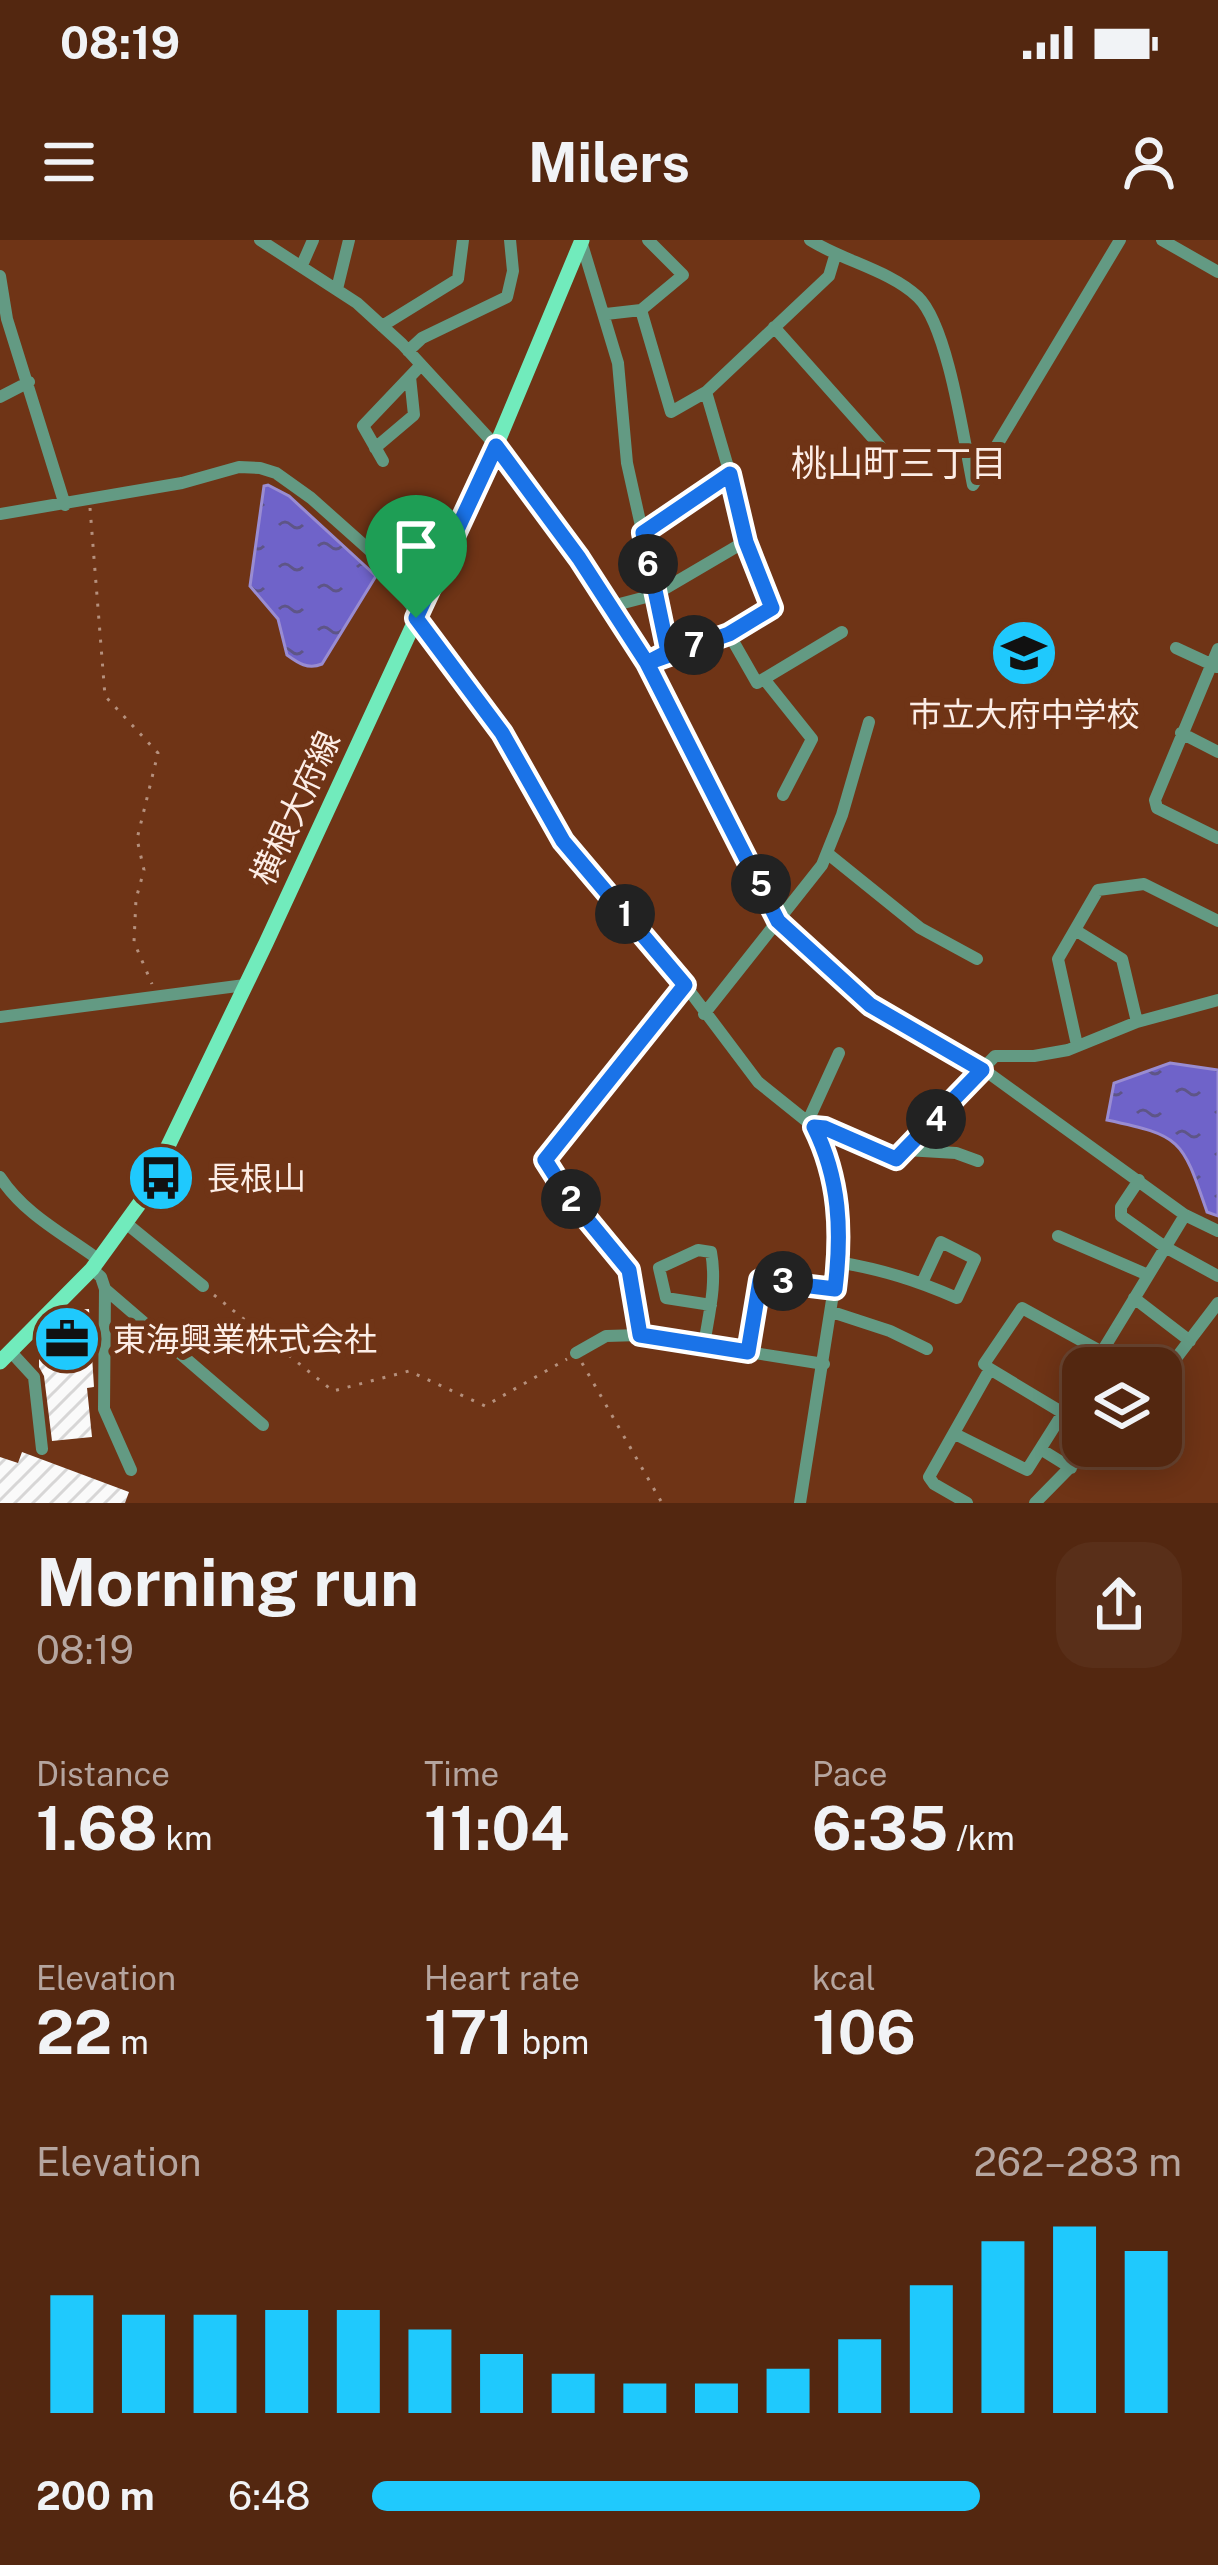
<!DOCTYPE html>
<meta charset="utf-8">
<style>
body{margin:0;font-family:"Public Sans","Noto Sans JP",sans-serif;background:#592f19;color:#f1f3f6;height:100vh;display:flex;flex-direction:column;font-size:45px;white-space:nowrap}
*{box-sizing:border-box;margin:0}
p{font-size:39px;color:#b5a59f}
.icon{flex:none;width:66px;height:66px;fill:none;stroke:currentColor;stroke-width:2;stroke-linecap:round;stroke-linejoin:round}
.map{position:relative;height:1263px;overflow:hidden}
.panel{display:flex;flex-direction:column;background:#532710;flex:1}
.panel>*{flex:none}
.controls{position:absolute;left:1062px;top:1107px;display:grid;gap:24px}
.controls a{display:grid;place-items:center;width:120px;height:120px;border-radius:24px;background:#532710;box-shadow:0 6px 30px #0003,0 0 0 3px #694430;font-size:60px}
.pin{position:absolute;display:grid;place-items:center;width:102px;height:102px;color:#fff;margin:-123px -51px;border-radius:50% 50% 50% 0;rotate:-45deg;box-shadow:0 0 12px #0007}
.pin .icon{rotate:45deg}
.km{position:absolute;width:60px;height:60px;margin:-30px;border-radius:50%;background:#222;color:#fff;font-size:33px;line-height:60px;text-align:center}
.round{display:grid;place-items:center;flex:none;width:126px;height:126px;border-radius:36px;background:#592f19}
.headline{display:flex;align-items:center;justify-content:space-between;height:204px;padding:0 36px}
h1{font-size:66px;font-weight:700;line-height:90px}
.metrics{display:grid;grid-template-columns:repeat(3,1fr);gap:18px;height:204px;padding:12px 36px}
.metrics div{display:grid;align-content:center}
.metrics b{font-size:60px;font-weight:700}
.metrics small{font-size:33px;font-weight:400}
.metrics p{font-size:33px}
.chart{height:336px;padding:24px 36px}
.chart p{display:flex;justify-content:space-between}
.chart svg{width:100%;height:216px;margin-top:12px;stroke:#1fc9fd;stroke-width:6}
ul{padding:0 36px;list-style:none;font-size:39px}
li{display:grid;grid-template-columns:192px 144px 1fr;align-items:center;height:90px}
li i{height:30px;border-radius:15px;background:#1fc9fd}
.status{display:flex;justify-content:space-between;align-items:center;height:84px;padding:0 60px;background:#532710;direction:ltr}
.status svg{height:33px;fill:currentColor}
header{display:flex;justify-content:space-between;align-items:center;height:156px;padding:0 36px;background:#532710;font-size:54px;font-weight:700}
.map>svg:first-child{display:block}
.water{fill:url(#water-ripples);stroke:#998cd2;stroke-width:3}
.building{fill:url(#building-hatch)}
.lines{fill:none;stroke-linecap:round;stroke-linejoin:round}
.path{stroke:#b5907d;stroke-width:3;stroke-dasharray:3 9;stroke-linecap:butt}
.minor{stroke:#639a83;stroke-width:12}
.major{stroke:#71ebbc;stroke-width:15}
.route-casing{stroke:#fff;stroke-width:24}
.route{stroke:#1a73e8;stroke-width:15}
.labels{text-anchor:middle;dominant-baseline:central;stroke-width:12;stroke-linejoin:round;paint-order:stroke}
.poi-label{font-size:33px;fill:#fcede6;stroke:#6f3416;text-anchor:start}
.street-label{font-size:33px;fill:#fcede6;stroke:#6f3416}
.neighbourhood-label{font-size:36px;fill:#fcede6;stroke:#6f3416}
</style>
<div class="status"><b>08:19</b><svg viewBox="0 0 49 12"><path d="M0 12V9h3v3zM5 12V6h3v6zM10 12V3h3v9zM15 12V0h3v12zM26 1h20v11H26zM47 4h2v5h-2z"/></svg></div>
<header><svg class="icon" aria-label="menu" viewBox="0 0 24 24"><path d="M4 6h16M4 12h16M4 18h16"/></svg>Milers<svg class="icon" aria-label="person" viewBox="0 0 24 24"><circle cx="12" cy="8" r="4"/><path d="M4 21q1-7 8-7t8 7"/></svg></header>
<div class="map">
<svg width="1218" height="1263" viewBox="0 0 1218 1263">
<defs>
<pattern id="water-ripples" width="26" height="14" patternUnits="userSpaceOnUse" patternTransform="scale(3)"><rect width="26" height="14" fill="#6f63c9"/><path d="M2 4q2-2 4 0t4 0M15 11q2-2 4 0t4 0" fill="none" stroke="#5e5587"/></pattern>
<pattern id="building-hatch" width="6" height="6" patternUnits="userSpaceOnUse" patternTransform="scale(3)"><rect width="6" height="6" fill="#fafafa"/><path d="M-1 1l2-2M0 6l6-6M5 7l2-2" fill="none" stroke="#d7d6d6"/></pattern>
</defs>
<rect width="100%" height="100%" fill="#6f3416"/>
<path class="water" d="M268,245L289,256L376,336L322,424C308,430 298,423 287,415L278,379L250,346L264,246Z
M1170,823L1218,830V976L1207,972C1182,899 1182,896 1107,880L1114,843Z"/>
<path class="building" d="M89,1069L94,1147L87,1148L92,1197L52,1201L44,1136L39,1127V1101L70,1070Z
M22,1212L129,1252L125,1263H0V1217L18,1223Z"/>
<g class="lines">
<path class="path" d="M90,268L105,456L158,513L137,599L144,630L136,659L134,702L152,744
M214,1055L333,1151L409,1131L485,1166L567,1119
M640,1082L629,1030L569,956L545,920L678,754
M582,1123L662,1263"/>
<path class="minor" d="M260,0L357,63L402,104L496,206L579,318L647,423L778,681L870,765L983,829L1185,975L1218,991
M810,0C843,21 889,30 918,57C948,86 964,201 973,245L1120,0
M1162,0L1218,32
M581,1L618,123L627,223L669,412L647,423
M302,25L313,0
M0,36L7,79L65,265
M337,49L349,0
M641,70L671,172L706,152
M606,74L641,70L683,35L648,0
M382,86L458,39L463,0
M774,87L880,206
M408,111L422,98L507,57L513,31L510,0
M0,157L29,142
M375,208L414,175L410,137
M383,221L363,186L421,125
M730,234L746,301
M0,274L182,243L239,227L260,228L276,233L311,258L375,315L502,493L563,601L685,745L758,842L814,887L826,912L835,943L838,1022L800,1263
M643,293L730,234L706,152L829,36L835,16
M608,367L654,355L746,301L772,367L729,394L669,412
M729,394L757,443L842,392
M1176,408L1217,427
M1218,409L1155,560L1157,568L1218,598
M764,439L812,499L783,555
M1181,493L1218,512
M827,613L920,688L977,719
M1075,690L1122,719L1137,782
M704,774L822,625L842,575L869,482
M0,777L245,745
M1077,805L1058,719L1098,650L1144,644L1218,681
M808,881L839,813
M814,887L825,888L896,918L995,816H1034L1068,810L1137,782L1218,760
M906,910L956,913L978,921
M0,937C25,975 64,994 99,1020
M1139,940L1121,967V976L1165,1007L1218,1036
M127,984L203,1046
M1058,996L1148,1035
M838,1022C883,1030 916,1040 957,1058L975,1019L941,1002L922,1043
M92,1029L101,1037L105,1049L104,1169L131,1230
M105,1049L263,1185
M1134,1058L1190,1101
M832,1072L890,1091L927,1109
M704,1105C709,1073 717,1044 711,1012L698,1010L659,1028L666,1058L711,1065
M11,1112L34,1137L42,1209
M748,1112L760,1039L835,1049
M576,1113L606,1096L640,1095L824,1124
M1092,1128L1185,975
M990,1129L984,1124L1022,1068L1102,1112
M1161,1138L1218,1063
M1063,1173L1083,1142
M955,1194L1027,1230L1063,1173L990,1129L929,1237L934,1244L967,1263
M1042,1210L1071,1228
M1035,1263L1091,1206"/>
<path class="major" d="M0,1122L92,1029L142,960L266,703L496,206L582,0"/>
</g>
<g class="lines">
<g class="route-casing">
<path id="route" d="M416,378L502,493L563,601L685,745L545,920L568,956L629,1030L640,1095L748,1112L760,1040L835,1049C842,992 840,939 814,887L825,888L896,919L982,830L870,765L778,681L647,423L668,412L643,293L730,234L746,302L772,368L729,394L647,423L579,318L496,206L416,378"/>
</g>
<use href="#route" class="route"/>
</g>
<defs>
<g id="school-disc" transform="scale(3.45)"><circle r="9.5" fill="#1fc9fd" stroke="#6f3416"/><path d="M0-5L7-2L0 1L-7-2ZM-4 1L0 2.5L4 1V4Q0 6-4 4Z" fill="#111"/></g>
<g id="bus-disc" transform="scale(3.45)"><circle r="9.5" fill="#1fc9fd" stroke="#6f3416"/><path d="M-5-6H5V4H4V6H2V4H-2V6H-4V4H-5ZM-3.5-4V0h7V-4ZM-3.5 1.2v1.5H-2V1.2ZM2 1.2v1.5H3.5V1.2Z" fill="#111"/></g>
<g id="office-disc" transform="scale(3.45)"><circle r="9.5" fill="#1fc9fd" stroke="#6f3416"/><path d="M-6-3h4V-5.5h4V-3h4V5H-6ZM-1-4.5V-3h2v-1.5ZM-6 0V1H6V0Z" fill="#111"/></g>
</defs>
<g fill-rule="evenodd">
<use href="#school-disc" x="1024" y="413"/>
<use href="#bus-disc" x="161" y="938"/>
<use href="#office-disc" x="67" y="1099"/>
</g>
<g class="labels">
<g class="poi-label">
<text x="1024" y="474" text-anchor="middle">市立大府中学校</text>
<text x="207" y="938">長根山</text>
<text x="113" y="1099">東海興業株式会社</text>
</g>
<g class="street-label">
<text transform="translate(295 568) rotate(-65)">横根大府線</text>
</g>
<g class="neighbourhood-label">
<text x="899" y="223">桃山町三丁目</text>
</g>
</g>
</svg>
<div class="controls">
<a><svg class="icon" aria-label="layers" viewBox="0 0 24 24"><path d="M12 4l9 5-9 5-9-5zM3 14l9 5 9-5"/></svg></a>
</div>
<div class="pin" style="left:416px;top:378px;background:#1e9e55"><svg class="icon" aria-label="arrive" viewBox="0 0 24 24"><path d="M6 21V4h12l-3 4 3 4H6"/></svg></div>
<b class="km" style="left:625px;top:674px">1</b>
<b class="km" style="left:571px;top:959px">2</b>
<b class="km" style="left:783px;top:1041px">3</b>
<b class="km" style="left:936px;top:879px">4</b>
<b class="km" style="left:761px;top:644px">5</b>
<b class="km" style="left:648px;top:324px">6</b>
<b class="km" style="left:694px;top:405px">7</b>
</div>
<section class="panel">
<div class="headline"><div><h1>Morning run</h1><p>08:19</p></div><a class="round"><svg class="icon" aria-label="share" viewBox="0 0 24 24"><path d="M12 15V3M7 8l5-5 5 5M5 13v7h14v-7"/></svg></a></div>
<div class="metrics">
<div><p>Distance</p><b>1.68<small> km</small></b></div>
<div><p>Time</p><b>11:04</b></div>
<div><p>Pace</p><b>6:35<small> /km</small></b></div>
</div>
<div class="metrics">
<div><p>Elevation</p><b>22<small> m</small></b></div>
<div><p>Heart rate</p><b>171<small> bpm</small></b></div>
<div><p>kcal</p><b>106</b></div>
</div>
<div class="chart"><p><span>Elevation</span>262–283 m</p>
<svg viewBox="0 0 160 44" preserveAspectRatio="none"><path d="M5 44V20M15 44V24M25 44V24M35 44V23M45 44V23M55 44V27M65 44V32M75 44V36M85 44V38M95 44V38M105 44V35M115 44V29M125 44V18M135 44V9M145 44V6M155 44V11"/></svg>
</div>
<ul>
<li><b>200 m</b>6:48<i style="width:75%"></i></li>
</ul>
</section>
